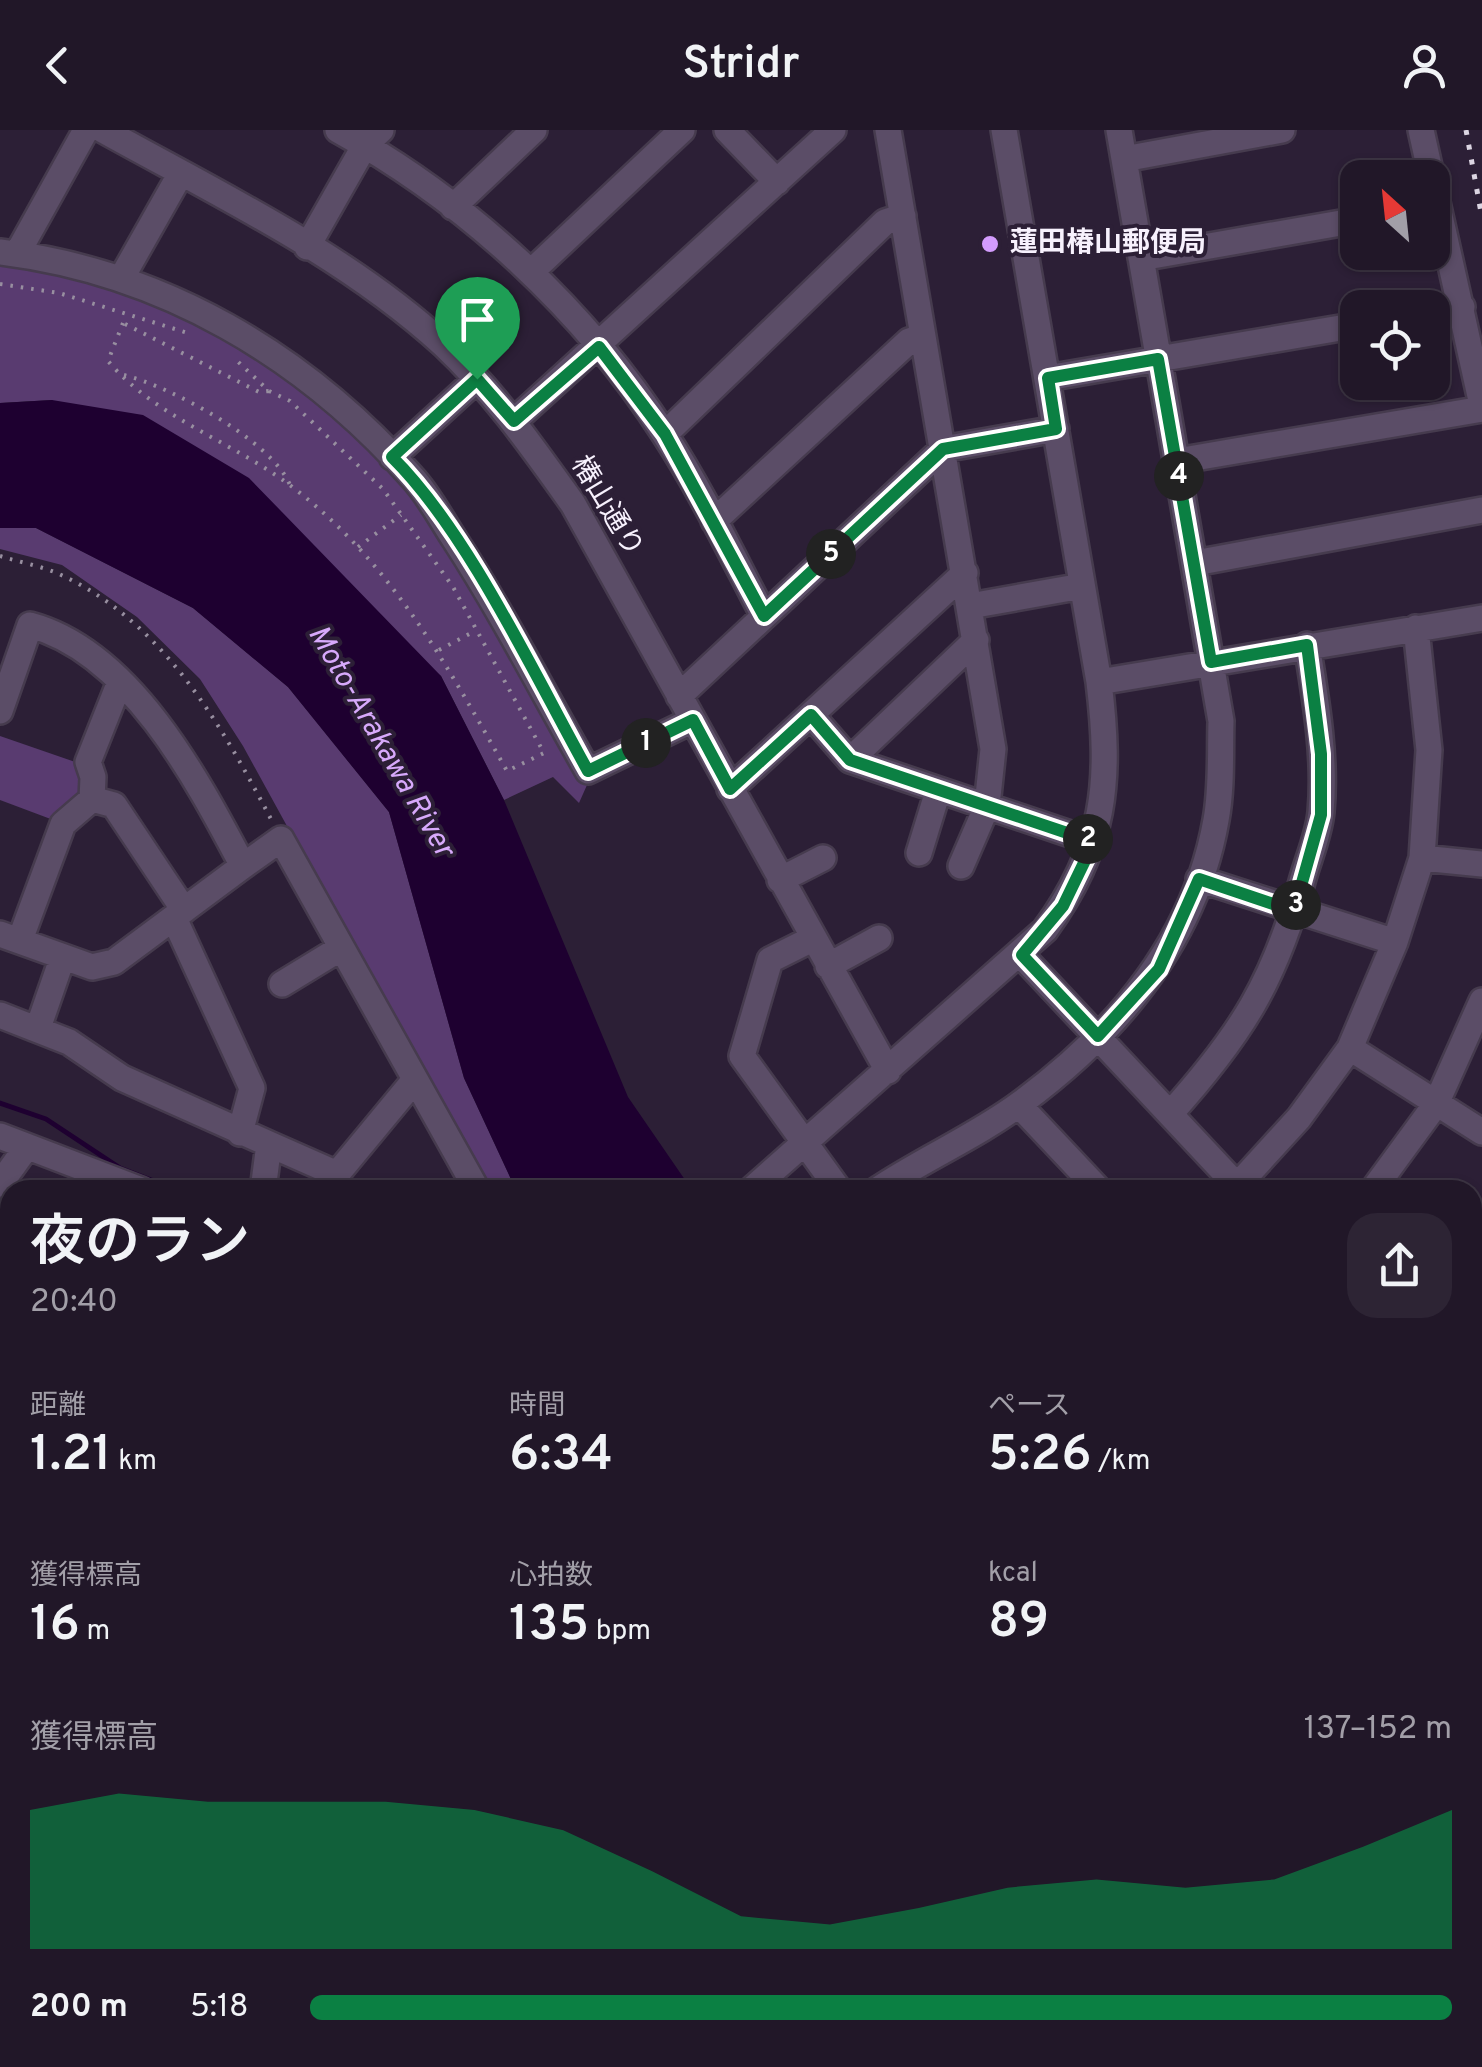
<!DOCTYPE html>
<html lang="ja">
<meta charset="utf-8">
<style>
body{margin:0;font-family:Overpass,"Noto Sans JP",sans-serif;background:#2d2434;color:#f1f3f6;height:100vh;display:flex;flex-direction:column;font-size:38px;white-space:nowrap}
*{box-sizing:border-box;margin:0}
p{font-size:32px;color:#a29fa8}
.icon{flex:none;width:55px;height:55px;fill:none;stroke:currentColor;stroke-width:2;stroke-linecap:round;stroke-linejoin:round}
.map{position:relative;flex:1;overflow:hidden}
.panel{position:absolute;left:0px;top:1050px;width:1482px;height:888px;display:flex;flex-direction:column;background:#211728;border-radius:30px 30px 0 0;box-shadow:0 2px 8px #0004,0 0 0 2px #3e3645}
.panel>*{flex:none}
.needle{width:65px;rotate:333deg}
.tools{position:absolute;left:1340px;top:30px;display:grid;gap:20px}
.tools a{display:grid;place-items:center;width:110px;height:110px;border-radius:20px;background:#211728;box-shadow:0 2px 8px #0004,0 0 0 2px #3e3645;font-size:50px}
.pin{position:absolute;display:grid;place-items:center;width:85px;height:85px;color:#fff;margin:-102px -42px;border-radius:50% 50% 50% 0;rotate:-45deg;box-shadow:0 0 10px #0007}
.pin .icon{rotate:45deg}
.km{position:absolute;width:50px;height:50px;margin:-25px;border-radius:50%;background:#222;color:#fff;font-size:28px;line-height:50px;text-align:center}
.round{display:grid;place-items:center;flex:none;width:105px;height:105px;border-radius:30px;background:#2d2434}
.summary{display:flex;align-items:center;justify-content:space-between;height:170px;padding:0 30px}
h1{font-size:55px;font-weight:600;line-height:75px}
.figures{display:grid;grid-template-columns:repeat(3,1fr);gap:15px;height:170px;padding:10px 30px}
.figures div{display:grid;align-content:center}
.figures b{font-size:50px;font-weight:600}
.figures small{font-size:28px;font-weight:400}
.figures p{font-size:28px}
.chart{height:280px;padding:20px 30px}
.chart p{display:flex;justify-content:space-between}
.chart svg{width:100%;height:180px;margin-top:10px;fill:#0b8043;opacity:.7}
ul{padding:0 30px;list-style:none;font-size:32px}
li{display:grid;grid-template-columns:160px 120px 1fr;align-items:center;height:75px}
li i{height:25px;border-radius:12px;background:#0b8043}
header{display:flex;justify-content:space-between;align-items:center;height:130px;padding:0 30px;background:#211728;font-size:45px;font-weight:600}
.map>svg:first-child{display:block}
.built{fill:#372643}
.green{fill:#593b70}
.water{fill:#1e0030}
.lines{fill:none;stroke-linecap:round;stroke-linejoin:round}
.stream{stroke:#1e0030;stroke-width:5}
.minor-casing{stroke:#463b4e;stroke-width:30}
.major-casing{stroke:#463b4e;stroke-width:35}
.highway-casing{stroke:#463b4e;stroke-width:35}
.path{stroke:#988fa0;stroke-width:4;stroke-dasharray:2.5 8;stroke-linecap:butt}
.minor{stroke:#5b4d67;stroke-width:25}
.major{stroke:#9b76b9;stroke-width:30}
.highway{stroke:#c691ef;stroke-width:30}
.rail{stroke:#dcd5e2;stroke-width:5;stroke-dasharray:5 10;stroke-linecap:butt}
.route-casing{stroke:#fff;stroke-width:20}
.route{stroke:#0b8043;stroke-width:12}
.poi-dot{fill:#d39cfd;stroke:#2c1f36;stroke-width:4}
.labels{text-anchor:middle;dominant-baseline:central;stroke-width:8;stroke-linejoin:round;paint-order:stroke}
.poi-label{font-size:28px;font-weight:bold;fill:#f7f1fd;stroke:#2c1f36;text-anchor:start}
.street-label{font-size:28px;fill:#f7f1fd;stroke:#2c1f36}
.water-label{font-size:30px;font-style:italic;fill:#d7a9fb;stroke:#2c1f36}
</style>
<header><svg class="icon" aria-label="back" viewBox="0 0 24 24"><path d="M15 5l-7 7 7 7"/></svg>Stridr<svg class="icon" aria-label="person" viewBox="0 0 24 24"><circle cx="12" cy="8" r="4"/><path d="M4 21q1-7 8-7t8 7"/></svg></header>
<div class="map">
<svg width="1482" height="1937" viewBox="0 0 1482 1937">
<rect width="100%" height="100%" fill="#2c1f36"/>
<path class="built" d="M456,1928H872L883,1937H465Z"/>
<path class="green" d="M0,132L97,149L237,211L312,263L399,343L459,427L587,655L579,673L553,647L504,670L441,546L52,270L0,273Z
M0,398H36L193,478L288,557L389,682L464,948L516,1060H490L467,1024L243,616L200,549L137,487L62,435L0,419Z
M0,606L81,634C85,656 73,678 56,691L0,670Z"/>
<path class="water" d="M52,270L143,285L249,348L441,546L504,670L628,967L692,1060H516L464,948L389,682L288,557L193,478L36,398H0V273Z
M1473,1841L1482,1847V1937H1396L1381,1928H1472Z"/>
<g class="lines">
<path class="stream" d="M0,973L46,989L120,1038L177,1060"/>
<g class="minor-casing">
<path id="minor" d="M103,0C218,64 346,125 444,215C494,262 533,318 573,374L888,941
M338,0C467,71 585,180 665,305C702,362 732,425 764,486
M727,0L777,52
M888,0L993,619L987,676L961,736
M1421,0L1482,275
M1124,29L1282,0
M453,77L534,0
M307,117L365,15L381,0
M0,122C163,142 304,225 412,347C429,365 441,389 455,410C503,484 544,564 588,641L693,590
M17,124L86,0
M1141,128L1358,90
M531,142L682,0
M121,149L181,43
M1432,182L1462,177
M1047,248L1358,195
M514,291L833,0
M665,304L885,92L903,86
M392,327L477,249
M1177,331L1482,279
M714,391L909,211L921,207
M1195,433L1482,380
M970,476L1082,456
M1099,552L1482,488
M679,566L943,319L1056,299
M0,581L30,495C131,522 198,651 243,736L114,832L92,837L0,804
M811,585L850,630L1094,712
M850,630L976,510
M730,659L965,443
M92,669L114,675L184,780
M919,723L938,661
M1422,728L1482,734
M243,736L281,709L477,1060
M1199,749L1395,812
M780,750L823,728
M174,788L252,958L240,1003
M812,809L770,830L742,926L839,1060
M20,810L63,694L92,669L93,647L88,632L119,554
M1021,825L1241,1060
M828,836L879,808
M282,854L341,818
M0,885L69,912L122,948L269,1014L263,1060
M38,898L62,829
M1350,918L1482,1002
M1019,975L1099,1060
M1170,984C1241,905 1275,851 1303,748C1309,727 1319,704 1321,682C1326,627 1316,570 1307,515
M0,1006L141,1060
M269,1014L337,1044L413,952
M0,1054L26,1018
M1237,1056L1299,988L1350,918L1395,812L1422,728L1429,620L1416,498
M751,1060L1045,800C1106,717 1111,651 1099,552L1004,0
M877,1060C923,1029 977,1006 1021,973C1116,903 1195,810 1216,690C1222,658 1220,623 1221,591L1119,0
M1373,1060L1436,974L1482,871
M1472,1103L1482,1091
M1472,1264L1482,1255
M1472,1309L1482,1319
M0,1347L10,1338
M1472,1406L1482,1397
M0,1433L10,1444
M1472,1455L1482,1465
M1472,1536L1482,1544
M1472,1588L1482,1577
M0,1599L10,1609
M0,1678L10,1690
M1472,1754L1482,1763
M128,1928L137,1937
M311,1928L314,1937
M440,1928L449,1937
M1036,1928L1050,1937
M1287,1928L1303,1937
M191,1937L202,1928"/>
</g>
<g class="major-casing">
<path id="major" d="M0,1724L10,1715"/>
</g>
<g class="highway-casing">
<path id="highway" d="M0,1166L10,1174
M0,1205L10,1213
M921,1928L932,1937
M954,1928L965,1937"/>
</g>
<path class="path" d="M0,154L59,163L191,204
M123,193L108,231C156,288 233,312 291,356C390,431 447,535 507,641L544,623L453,457L383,359L290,271L269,261L233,227
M125,194L259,262L269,261
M124,245C171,257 271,310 290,355
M358,417L401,385
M0,426C19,432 41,436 59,444C163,491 222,596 272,691
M439,520L475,501"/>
<use href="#minor" class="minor"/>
<use href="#major" class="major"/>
<use href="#highway" class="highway"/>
<path class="rail" d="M1466,0L1482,88"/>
</g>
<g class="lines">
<g class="route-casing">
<path id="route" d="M599,217L665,304L764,486L943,319L1056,299L1048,248L1158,229L1211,532L1307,515L1321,624V685L1294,781L1199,749L1159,839L1098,906L1022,825L1063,776L1094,712L850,630L811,585L730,659L693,590L588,641C535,546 468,402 392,327L477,249L514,291Z"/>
</g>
<use href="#route" class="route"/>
</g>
<circle class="poi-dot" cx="990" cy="114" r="10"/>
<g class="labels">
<g class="poi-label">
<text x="1010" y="114">蓮田椿山郵便局</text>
</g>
<g class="street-label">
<text transform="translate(606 377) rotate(59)">椿山通り</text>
</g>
<g class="water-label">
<text transform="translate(380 612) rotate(60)">Moto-Arakawa River</text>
</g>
</g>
</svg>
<div class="tools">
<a><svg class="needle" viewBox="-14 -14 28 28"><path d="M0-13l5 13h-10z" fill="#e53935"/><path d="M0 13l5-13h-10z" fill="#a29fa8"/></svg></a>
<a><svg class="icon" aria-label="locate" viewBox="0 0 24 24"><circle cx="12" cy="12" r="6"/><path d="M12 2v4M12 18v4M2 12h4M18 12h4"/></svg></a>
</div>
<div class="pin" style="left:477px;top:249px;background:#1e9e55"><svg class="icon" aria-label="arrive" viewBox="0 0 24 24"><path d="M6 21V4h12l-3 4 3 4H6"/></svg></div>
<b class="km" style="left:646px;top:613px">1</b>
<b class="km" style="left:1088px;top:709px">2</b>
<b class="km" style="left:1296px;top:775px">3</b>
<b class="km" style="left:1179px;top:346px">4</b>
<b class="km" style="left:831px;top:424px">5</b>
<section class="panel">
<div class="summary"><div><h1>夜のラン</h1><p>20:40</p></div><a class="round"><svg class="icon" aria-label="share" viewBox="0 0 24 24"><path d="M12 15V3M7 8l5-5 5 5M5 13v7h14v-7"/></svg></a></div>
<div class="figures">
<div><p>距離</p><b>1.21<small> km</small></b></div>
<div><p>時間</p><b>6:34</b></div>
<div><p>ペース</p><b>5:26<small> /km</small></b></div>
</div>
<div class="figures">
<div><p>獲得標高</p><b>16<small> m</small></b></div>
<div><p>心拍数</p><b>135<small> bpm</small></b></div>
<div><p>kcal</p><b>89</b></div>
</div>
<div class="chart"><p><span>獲得標高</span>137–152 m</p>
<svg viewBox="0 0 160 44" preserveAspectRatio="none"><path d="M0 44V10L10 6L20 8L30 8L40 8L50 10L60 15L70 25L80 36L90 38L100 34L110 29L120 27L130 29L140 27L150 19L160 10V44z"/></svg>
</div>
<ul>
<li><b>200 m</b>5:18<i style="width:100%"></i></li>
</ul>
</section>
</div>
